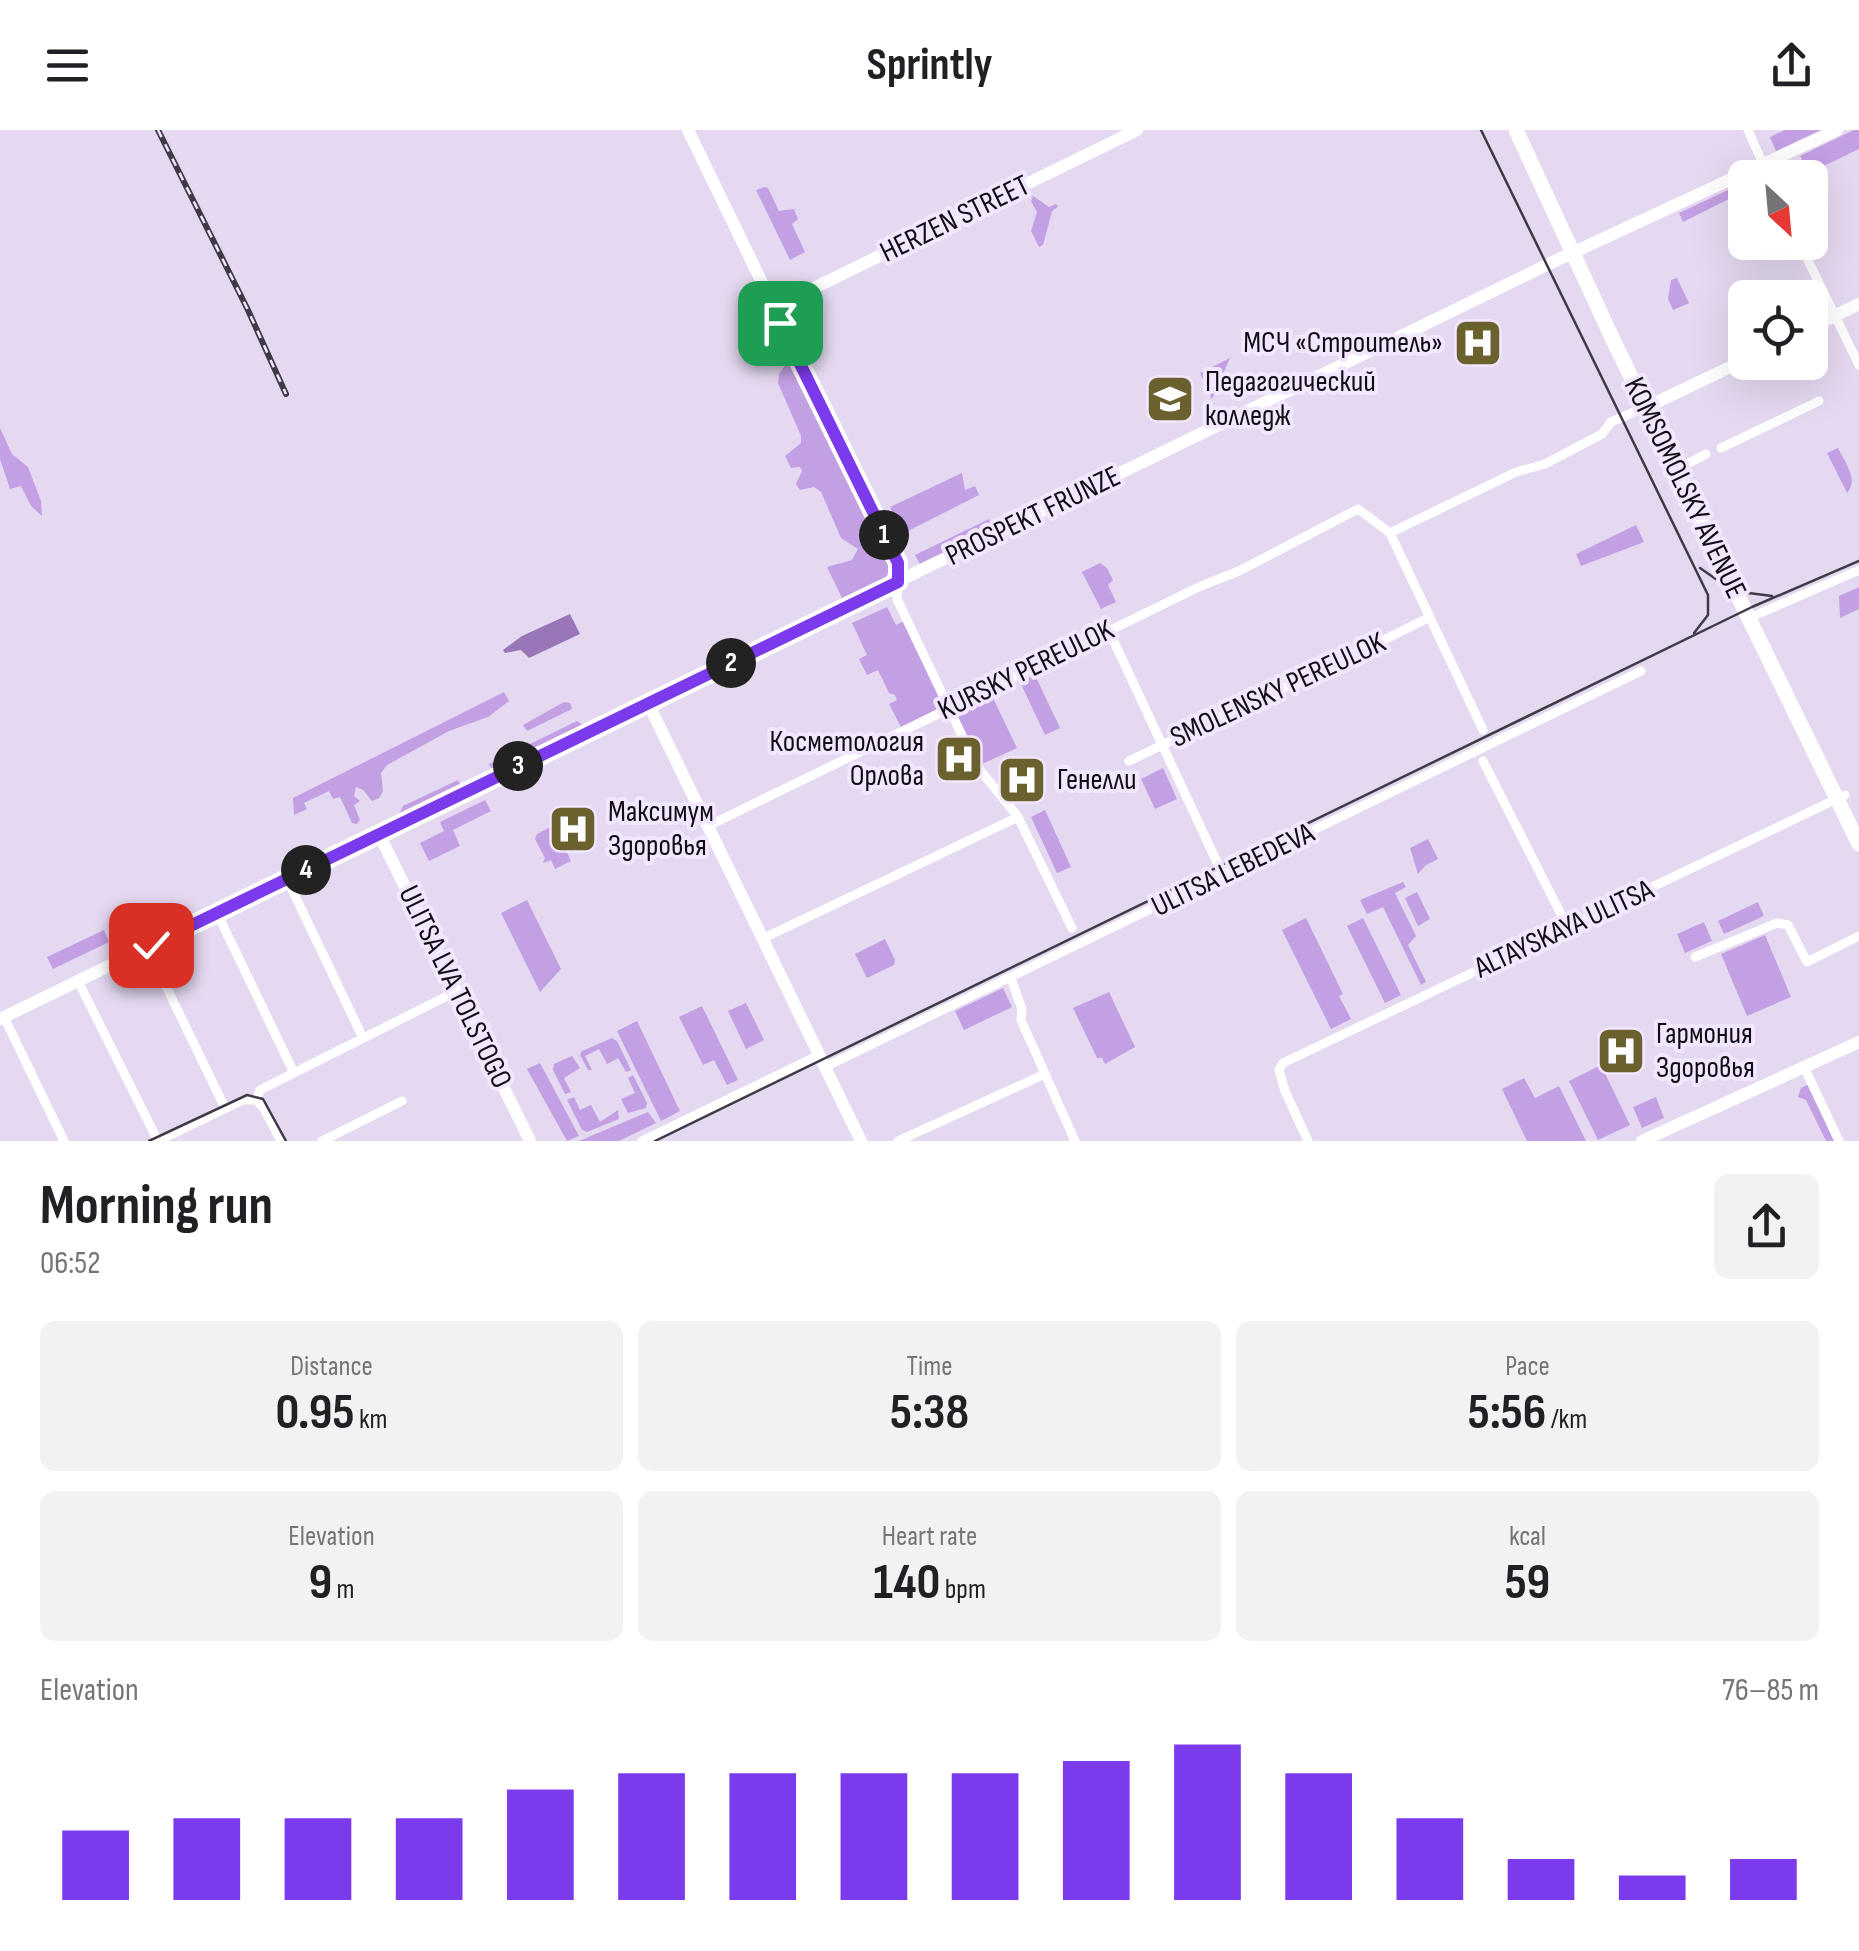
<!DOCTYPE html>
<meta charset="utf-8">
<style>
body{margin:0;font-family:"Sofia Sans Condensed",sans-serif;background:#f2f2f2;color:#202124;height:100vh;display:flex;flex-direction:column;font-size:38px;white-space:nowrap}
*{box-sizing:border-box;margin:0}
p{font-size:32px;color:#757577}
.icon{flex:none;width:55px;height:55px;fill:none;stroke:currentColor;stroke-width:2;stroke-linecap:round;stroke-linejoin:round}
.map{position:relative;height:1011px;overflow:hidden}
.panel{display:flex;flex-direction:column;background:#fff;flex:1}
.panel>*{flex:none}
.needle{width:65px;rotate:154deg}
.tools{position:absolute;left:1728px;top:30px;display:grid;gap:20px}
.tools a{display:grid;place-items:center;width:100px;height:100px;border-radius:15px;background:#fff;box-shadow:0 10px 40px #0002;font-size:50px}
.pin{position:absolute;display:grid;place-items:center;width:85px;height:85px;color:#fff;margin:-42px;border-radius:20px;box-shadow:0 5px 15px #0006}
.km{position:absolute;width:50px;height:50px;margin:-25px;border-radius:50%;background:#222;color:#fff;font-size:28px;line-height:50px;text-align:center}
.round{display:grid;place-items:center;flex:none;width:105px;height:105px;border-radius:15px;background:#f2f2f2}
.overview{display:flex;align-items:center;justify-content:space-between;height:170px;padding:0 40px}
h1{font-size:55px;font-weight:700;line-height:75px}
.figures{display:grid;grid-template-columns:repeat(3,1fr);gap:15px;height:170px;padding:10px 40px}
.figures div{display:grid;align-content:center;border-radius:15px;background:#f2f2f2;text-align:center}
.figures b{font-size:50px;font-weight:700}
.figures small{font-size:28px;font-weight:400}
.figures p{font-size:28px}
.chart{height:280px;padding:20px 40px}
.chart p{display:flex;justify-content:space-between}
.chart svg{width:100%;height:180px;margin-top:10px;stroke:#7c3aed;stroke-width:6}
header{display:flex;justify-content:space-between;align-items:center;height:130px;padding:0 40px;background:#fff;font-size:45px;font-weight:700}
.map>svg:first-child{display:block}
.green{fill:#c39fe3}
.water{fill:#9976b7}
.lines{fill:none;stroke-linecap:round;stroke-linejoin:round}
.street{stroke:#fff;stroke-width:9}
.secondary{stroke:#fff;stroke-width:12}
.primary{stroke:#fff;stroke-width:15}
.tram{stroke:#403a46;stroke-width:2.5}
.rail-casing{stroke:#403a46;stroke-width:6}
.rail{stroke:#f3e6ff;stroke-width:2.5;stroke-dasharray:8;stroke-linecap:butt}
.route-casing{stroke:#fff;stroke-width:20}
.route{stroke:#7c3aed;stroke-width:12}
.labels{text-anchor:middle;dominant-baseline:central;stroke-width:8;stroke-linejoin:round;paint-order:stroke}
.street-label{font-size:30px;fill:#110d15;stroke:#f3e6ff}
.poi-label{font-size:30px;fill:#110d15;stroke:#f3e6ff;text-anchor:start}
</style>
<header><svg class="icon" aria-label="menu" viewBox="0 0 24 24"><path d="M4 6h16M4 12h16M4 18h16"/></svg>Sprintly<svg class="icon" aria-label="share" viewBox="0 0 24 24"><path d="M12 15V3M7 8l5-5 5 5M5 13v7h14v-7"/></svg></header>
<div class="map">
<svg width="1859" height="1011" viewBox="0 0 1859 1011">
<rect width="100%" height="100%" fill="#e5d9f1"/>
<path class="green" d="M1785,0H1821L1776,21L1770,7Z
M1854,0H1859V19L1809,43L1800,26Z
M1745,52V61L1683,92L1679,83Z
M764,57L768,58L779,81L794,79L798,89L792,94L805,122L790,130L756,60Z
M1033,66L1049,77L1056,74L1058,77L1052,81L1043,115L1039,117L1031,101L1037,82L1031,71Z
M1677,148L1689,173L1673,180L1668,169L1671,150Z
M1230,228L1212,269L1200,243Z
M786,234L795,239L853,354L871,400L892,432L885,450L843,470L827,437L852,430L858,419L841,408L821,362L814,357L800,360L796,354L802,341L800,337L791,338L785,326L801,313V306L778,253L779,244Z
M0,298L12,324L28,337L41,371L42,386L31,376L21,356L10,359L0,329Z
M1838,318C1845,333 1859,349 1847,363L1827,323Z
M962,343L965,360L975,356L979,365L902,404L890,377Z
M989,389L993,399L920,434L915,425Z
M1636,395L1644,412L1581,436L1576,424Z
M1100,433L1107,438L1113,450L1108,455L1116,472L1101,479L1082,442Z
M1859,457V479L1840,488L1839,466Z
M887,477L896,495L904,491L942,573L939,578L901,597L889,574L897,570L895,565L889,563L878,540L867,545L859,529L867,525L852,493Z
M1035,545L1060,598L1045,605L1020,552Z
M504,562L509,571L488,587L449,601L387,635L381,643L383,661L379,668L372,671L363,660L356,657L354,666L360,671L354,675L360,690L357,694L352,693L340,667L333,669L329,661L304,673L307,679L294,685L293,668Z
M992,566L1017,618L982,634L955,583Z
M564,572L570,573L572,579L527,601L523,595Z
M577,591L585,596L500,637L491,638L489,634Z
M1163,638L1177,669L1155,679L1141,649Z
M458,650L461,656L398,687L403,676Z
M485,670L491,681L453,700L460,716L429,731L420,713L444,701L440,692Z
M1045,680L1071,737L1057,743L1031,687Z
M554,695L571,731L555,739L551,730L543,733L545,728L535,709L537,704Z
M1428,709L1438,729L1426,735L1418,744L1410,718Z
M1403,752L1406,757L1395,763L1416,806L1408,815L1426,852L1421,855L1383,777L1367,784L1360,770Z
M1417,762L1430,789L1418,796L1405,768Z
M527,770L561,839L540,862L501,783Z
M1758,772L1764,786L1724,804L1718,791Z
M1306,788L1343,864L1339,866L1351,889L1331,899L1282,800Z
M1363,788L1401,865L1385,873L1347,796Z
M1704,792L1712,811L1685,823L1677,804Z
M104,800L109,812L53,839L47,827Z
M1765,805L1791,867L1747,886L1721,824Z
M885,809L895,830L894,835L867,848L855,824Z
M1003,858L1012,877L964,900L955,881Z
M1109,862L1135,917L1105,934L1102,928H1097L1073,878Z
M746,873L764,910L746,919L728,881Z
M702,876L738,950L727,955L714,930L703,935L679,887Z
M637,891L680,981L661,991L617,901Z
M612,908L617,911L631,940L626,942L618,928L607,934L599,919L585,926L592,940H588L580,925L582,921Z
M572,926L580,938L564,948L571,962L565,964L553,940L554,934Z
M540,933L579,1006L567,1011L527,939Z
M1601,935L1630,995L1598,1010L1569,951Z
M633,945L647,973L646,978L628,983L621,969L635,963L628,948Z
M1524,948L1535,968L1559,956L1586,1011H1527L1502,959Z
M1809,954L1837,1011H1826L1806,970L1798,967L1801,958Z
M574,967L580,980L591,975L600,992L618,980L619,989L587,1002L582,1000L567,970Z
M1656,967L1664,988L1642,998L1633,977Z
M648,982L656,993L619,1011H579Z"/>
<path class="water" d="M570,484L580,504L529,528L521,520L505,523L503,520L522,506Z"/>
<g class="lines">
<path class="street" d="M1748,0L1769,48
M1799,112L1859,235
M1721,318L1819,271
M1685,335L1706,324
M1390,403L1516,342L1545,334L1602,304L1611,292L1650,275
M898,452L897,469L976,635L1018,687L1072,798
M1756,485L1859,440
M1109,501L1223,745
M1129,631L1274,561L1293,555L1428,488
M1483,631L1568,798
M708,696L1201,456L1239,441L1358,379L1390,403L1483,600
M287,749L363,908
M217,783L294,943
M762,809L1018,687
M147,817L225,978
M1695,827L1777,793L1788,795L1807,832L1859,806
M1011,848L1022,879L1021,890L1075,1011
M78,851L158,1011
M4,887L64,1011
M825,937L1641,541
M1804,937L1839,1011
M256,970L263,977L281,1011
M158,1011L243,970H256L260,960L457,861
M322,1011L402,971
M642,1011L819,925
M898,1011L1045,944
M1308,1011L1285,961L1279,940L1283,933L1845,665"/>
<path class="secondary" d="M688,0L898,433V452
M773,178L1137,0
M1810,198L1859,174
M1655,273L1745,230
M648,573L861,1011
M379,704L530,1011
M0,889L1555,131L1837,0
M1642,1011L1859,912"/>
<path class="primary" d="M1516,0L1615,214L1859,714"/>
<path class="tram" d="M1481,0L1708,465V485L1694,503
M1700,438L1733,461L1772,466
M149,1011L247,965L263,969L286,1011
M655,1011L1752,477L1859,431"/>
<g class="rail-casing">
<path id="rail" d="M158,0L247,178L286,264"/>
</g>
<use href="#rail" class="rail"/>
</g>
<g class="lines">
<g class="route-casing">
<path id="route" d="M151,815L898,452V433L780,193"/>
</g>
<use href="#route" class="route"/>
</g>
<defs>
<g id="hospital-square" transform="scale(2.5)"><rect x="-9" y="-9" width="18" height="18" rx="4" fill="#6b612e" stroke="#f3e6ff"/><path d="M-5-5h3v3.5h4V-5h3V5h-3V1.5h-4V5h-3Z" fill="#fff"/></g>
<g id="university-square" transform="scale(2.5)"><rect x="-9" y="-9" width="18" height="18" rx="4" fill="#6b612e" stroke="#f3e6ff"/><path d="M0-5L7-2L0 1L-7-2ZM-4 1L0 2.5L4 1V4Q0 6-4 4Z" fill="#fff"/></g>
</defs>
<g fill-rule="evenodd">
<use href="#hospital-square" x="1478" y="213"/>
<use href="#university-square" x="1170" y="269"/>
<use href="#hospital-square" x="959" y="629"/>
<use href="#hospital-square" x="1022" y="650"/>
<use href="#hospital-square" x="573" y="699"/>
<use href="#hospital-square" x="1621" y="921"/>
</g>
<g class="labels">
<g class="street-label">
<text transform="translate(955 89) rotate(-26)">HERZEN STREET</text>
<text transform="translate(1685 358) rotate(64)">KOMSOMOLSKY AVENUE</text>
<text transform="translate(1033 386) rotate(-26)">PROSPEKT FRUNZE</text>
<text transform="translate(1026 540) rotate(-26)">KURSKY PEREULOK</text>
<text transform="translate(1278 560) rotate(-25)">SMOLENSKY PEREULOK</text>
<text transform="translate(1233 740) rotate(-26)">ULITSA LEBEDEVA</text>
<text transform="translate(1564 799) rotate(-25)">ALTAYSKAYA ULITSA</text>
<text transform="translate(455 857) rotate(64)">ULITSA LVA TOLSTOGO</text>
</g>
<g class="poi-label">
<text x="1443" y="213" text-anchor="end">МСЧ «Строитель»</text>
<text x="1205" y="252">Педагогический<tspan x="1205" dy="34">колледж</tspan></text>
<text x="924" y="612" text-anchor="end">Косметология<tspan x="924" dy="34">Орлова</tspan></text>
<text x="1057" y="650">Генелли</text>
<text x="608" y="682">Максимум<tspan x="608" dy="34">Здоровья</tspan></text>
<text x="1656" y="904">Гармония<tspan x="1656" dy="34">Здоровья</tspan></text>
</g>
</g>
</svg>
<div class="tools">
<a><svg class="needle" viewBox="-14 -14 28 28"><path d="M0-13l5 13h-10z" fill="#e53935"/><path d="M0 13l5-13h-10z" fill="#757577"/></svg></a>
<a><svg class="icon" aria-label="locate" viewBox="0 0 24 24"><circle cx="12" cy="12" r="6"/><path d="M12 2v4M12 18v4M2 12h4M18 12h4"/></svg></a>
</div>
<div class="pin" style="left:780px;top:193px;background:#1e9e55"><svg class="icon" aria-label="arrive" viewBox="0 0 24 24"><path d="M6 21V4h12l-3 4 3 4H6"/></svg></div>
<div class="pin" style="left:151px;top:815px;background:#d93025"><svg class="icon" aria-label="check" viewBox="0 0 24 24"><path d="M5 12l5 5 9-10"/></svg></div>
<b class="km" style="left:884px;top:405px">1</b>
<b class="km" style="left:731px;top:533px">2</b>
<b class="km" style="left:518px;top:636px">3</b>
<b class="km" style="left:306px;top:740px">4</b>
</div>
<section class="panel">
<div class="overview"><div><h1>Morning run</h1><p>06:52</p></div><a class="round"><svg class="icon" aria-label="share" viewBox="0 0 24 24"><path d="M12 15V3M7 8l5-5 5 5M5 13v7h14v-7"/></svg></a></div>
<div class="figures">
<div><p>Distance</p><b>0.95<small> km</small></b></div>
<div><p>Time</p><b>5:38</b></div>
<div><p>Pace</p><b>5:56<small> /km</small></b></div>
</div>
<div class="figures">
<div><p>Elevation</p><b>9<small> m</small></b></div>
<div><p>Heart rate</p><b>140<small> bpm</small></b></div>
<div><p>kcal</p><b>59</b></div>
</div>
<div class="chart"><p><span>Elevation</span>76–85 m</p>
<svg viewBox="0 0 160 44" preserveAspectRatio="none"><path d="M5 44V27M15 44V24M25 44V24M35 44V24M45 44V17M55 44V13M65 44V13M75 44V13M85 44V13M95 44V10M105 44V6M115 44V13M125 44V24M135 44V34M145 44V38M155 44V34"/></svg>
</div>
</section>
